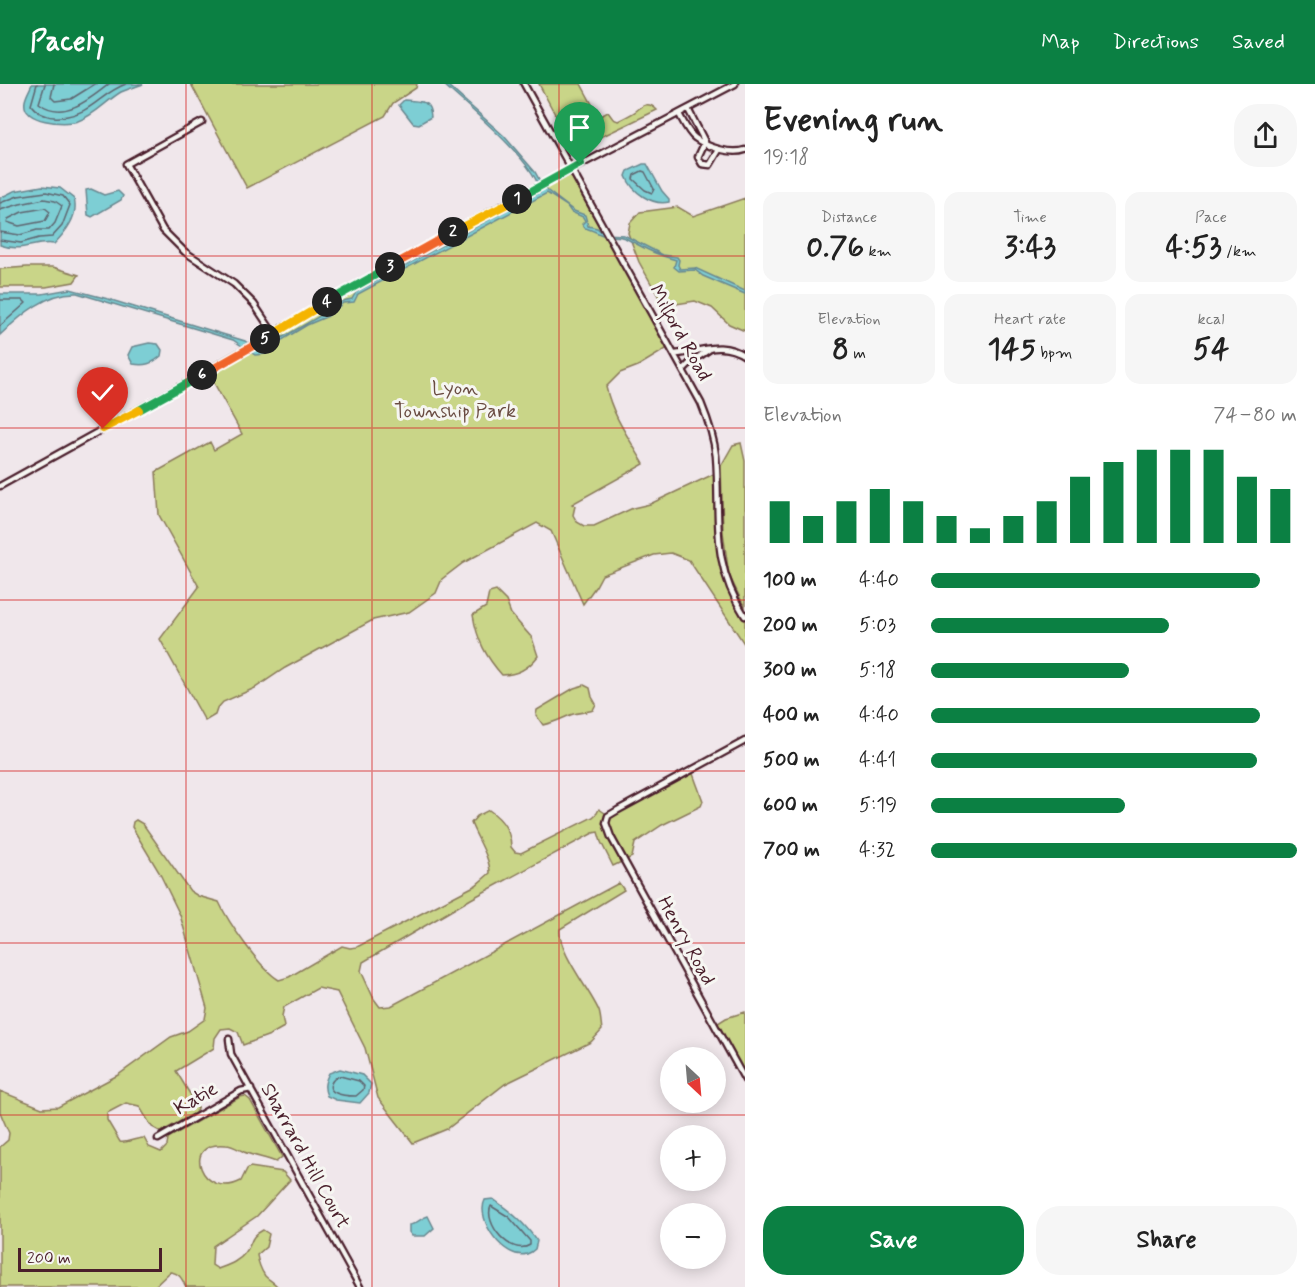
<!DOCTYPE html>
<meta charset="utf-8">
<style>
body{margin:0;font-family:Mynerve,sans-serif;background:#f6f6f6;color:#222;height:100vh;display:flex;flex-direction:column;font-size:22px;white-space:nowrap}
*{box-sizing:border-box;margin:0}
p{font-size:20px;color:#767676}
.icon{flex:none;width:33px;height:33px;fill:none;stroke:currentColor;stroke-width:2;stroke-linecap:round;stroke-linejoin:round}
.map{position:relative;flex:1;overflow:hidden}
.side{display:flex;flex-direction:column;background:#fff;width:570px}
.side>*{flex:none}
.needle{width:39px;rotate:154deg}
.controls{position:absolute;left:660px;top:963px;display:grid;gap:12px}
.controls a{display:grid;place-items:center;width:66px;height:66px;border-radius:50%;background:#fff;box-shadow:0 3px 15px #0003;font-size:30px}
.scale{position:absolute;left:18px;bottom:15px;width:144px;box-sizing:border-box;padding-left:6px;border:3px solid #4a1f2b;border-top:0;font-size:16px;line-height:21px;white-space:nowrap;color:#4a1f2b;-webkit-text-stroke:4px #f6f6f2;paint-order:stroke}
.pin{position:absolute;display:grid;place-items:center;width:51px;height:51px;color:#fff;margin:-62px -26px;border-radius:50% 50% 50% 0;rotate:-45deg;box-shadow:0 0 6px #0007}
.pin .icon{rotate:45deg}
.km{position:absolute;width:30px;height:30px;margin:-15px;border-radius:50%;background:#222;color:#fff;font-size:16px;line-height:30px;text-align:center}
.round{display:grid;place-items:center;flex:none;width:63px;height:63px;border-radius:24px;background:#f6f6f6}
.overview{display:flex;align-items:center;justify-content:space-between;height:102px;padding:0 18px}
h1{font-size:33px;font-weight:700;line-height:45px}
.metrics{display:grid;grid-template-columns:repeat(3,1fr);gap:9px;height:102px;padding:6px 18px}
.metrics div{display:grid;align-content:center;border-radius:15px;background:#f6f6f6;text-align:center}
.metrics b{font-size:30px;font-weight:700}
.metrics small{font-size:16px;font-weight:400}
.metrics p{font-size:16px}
.chart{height:168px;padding:12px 18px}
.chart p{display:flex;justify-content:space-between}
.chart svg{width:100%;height:108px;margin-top:6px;stroke:#0b8043;stroke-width:6}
.primary-button{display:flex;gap:12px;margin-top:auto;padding:12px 18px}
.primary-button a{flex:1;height:69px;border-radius:24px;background:#0b8043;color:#fff;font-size:24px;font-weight:700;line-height:69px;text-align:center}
.primary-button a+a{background:#f6f6f6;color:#222}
ul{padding:0 18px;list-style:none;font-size:20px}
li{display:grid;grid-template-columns:96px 72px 1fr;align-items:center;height:45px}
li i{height:15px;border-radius:8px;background:#0b8043}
header{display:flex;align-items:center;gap:36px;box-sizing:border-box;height:84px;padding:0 30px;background:#0b8043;color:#fff}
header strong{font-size:28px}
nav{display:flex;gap:33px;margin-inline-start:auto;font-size:21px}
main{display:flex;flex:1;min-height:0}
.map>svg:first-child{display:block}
.green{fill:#c9d588;stroke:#8a7a5a;stroke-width:1.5}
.water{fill:#7dced4;stroke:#698890;stroke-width:1.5}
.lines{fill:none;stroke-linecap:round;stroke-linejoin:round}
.shore{stroke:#5e656f;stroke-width:1.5}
.minor-casing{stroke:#4a1f2b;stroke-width:9}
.minor{stroke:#f6f6f2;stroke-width:4.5}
.split-1-casing{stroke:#fff;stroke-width:12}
.split-2-casing{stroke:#fff;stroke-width:12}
.split-3-casing{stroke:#fff;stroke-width:12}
.split-4-casing{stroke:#fff;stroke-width:12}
.split-5-casing{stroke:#fff;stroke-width:12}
.split-6-casing{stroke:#fff;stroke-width:12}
.split-7-casing{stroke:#fff;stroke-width:12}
.split-8-casing{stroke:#fff;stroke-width:12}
.split-1{stroke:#22a559;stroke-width:8}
.split-2{stroke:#f5b400;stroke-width:8}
.split-3{stroke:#f0652b;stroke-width:8}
.split-4{stroke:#22a559;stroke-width:8}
.split-5{stroke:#f5b400;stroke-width:8}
.split-6{stroke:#f0652b;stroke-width:8}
.split-7{stroke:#22a559;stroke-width:8}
.split-8{stroke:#f5b400;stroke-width:8}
.grid{fill:none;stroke:#d62828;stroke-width:1.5;stroke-opacity:0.55}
.labels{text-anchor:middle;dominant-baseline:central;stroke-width:6;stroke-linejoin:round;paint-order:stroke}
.street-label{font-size:20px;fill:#4a1f2b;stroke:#f6f6f2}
.park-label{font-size:20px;fill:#6a4c42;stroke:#f6f6f2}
</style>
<header>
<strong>Pacely</strong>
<nav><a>Map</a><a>Directions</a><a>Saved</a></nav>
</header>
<main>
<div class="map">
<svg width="745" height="1203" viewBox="0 0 745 1203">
<rect width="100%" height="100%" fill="#f0e7eb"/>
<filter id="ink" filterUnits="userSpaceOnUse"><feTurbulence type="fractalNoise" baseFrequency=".0167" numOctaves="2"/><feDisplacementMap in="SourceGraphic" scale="12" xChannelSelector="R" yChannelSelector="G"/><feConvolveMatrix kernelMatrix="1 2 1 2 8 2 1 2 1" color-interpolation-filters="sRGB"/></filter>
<g filter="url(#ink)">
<path class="green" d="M191,0H417L416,4L393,19L385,32L247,104Z
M539,0H581L599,33L608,28L613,35L618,37C623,34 631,31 636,27C644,20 649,18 657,26L574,66Z
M571,85L671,262L638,282L620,289L606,303C613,333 629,354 644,380L572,420L575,422L573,431L577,438L584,442H594L633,424L650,420L716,389L717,458L726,495L745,532V561L689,476L671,469L654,471L602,491L596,502L583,520L551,447L537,439L463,479L442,495L436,509L409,528L373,536L285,584L255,604L223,618L217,625L215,631L205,637L160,555L199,503L159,431L156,388L210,358L214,366L242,350L208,288L396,179Z
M745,114V247L729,240L712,224L695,217L670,221L661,217L639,178L628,149L630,139L640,128L678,123L693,132Z
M27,183H53L79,191L74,198L46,203H0V185Z
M741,359L745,377V524L729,491L723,448L721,382L733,361Z
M496,507L506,517L511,530L532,554L538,572C529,584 518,591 502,591C486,573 477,556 473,531L486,523L489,509Z
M584,601L590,604L592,613L596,620L593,626C585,629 575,628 568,632C559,636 553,639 543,641L536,631L537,626L574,604Z
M692,687L703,717L701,722L662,741L635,759L632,773L613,782L601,758L598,748L593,749L471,815L363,878L361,887L374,915L380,923L391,922L619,799L624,806L560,845C557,867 590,906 599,927C601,933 601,940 602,946L591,958L505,1000L447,1045L413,1059L378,1014L365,964L337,908L318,904L284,923L282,932L284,943L270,951L243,961L238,948L230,944L221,945L215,954L214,964L176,987L198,1023L195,1029L161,1048L152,1043L139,1022L126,1019L107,1029V1036L120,1058C126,1060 134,1054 144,1054L149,1063L161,1068L167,1062L168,1054L240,1013L245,1012L250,1016L282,1073L276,1078C265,1074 254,1072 244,1068C238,1065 232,1061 226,1061C179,1056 202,1117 241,1097L247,1085L250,1083L283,1088L290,1096L257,1132L213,1162L212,1181L218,1185C228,1181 238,1178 245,1169C254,1158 248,1154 263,1146L269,1150L266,1163L257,1171C258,1177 261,1186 265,1192C269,1196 274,1198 278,1203H186C182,1195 180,1189 170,1188L154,1203H0V1063L8,1056L9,1049L0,1028V1007L42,1024L58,1023L118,991L171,953L188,947L205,935L207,924L180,831L159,788L132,743L133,738L136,736L143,740L190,807L198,812L219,818C228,838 261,886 279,896L289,893L342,862L350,864L357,863L476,801L490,789C490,773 477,755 471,739L477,732L489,726C502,735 511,747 511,763L515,768L521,769L593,733L597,729L599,725L608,731Z
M745,928V987L741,989L715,941L726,934Z"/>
<path class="water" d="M32,0H143C136,3 127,5 121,8C106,17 95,31 78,37C65,41 21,39 25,17C26,11 30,5 32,0Z
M443,0H446L504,52L535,88L544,104L574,127L585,131L588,142L597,144L604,150L624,151L663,171L677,173L679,176L678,181L680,185L695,184L745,207V210L703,192L695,186L679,187L674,183L676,176C653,170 645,164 625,154C618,151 612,153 606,152C603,152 591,145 585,144L582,140L585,137L583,133L571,128L567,122L547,109L358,210L354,218L343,219L328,232L307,241L282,256L266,270L255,271L233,256L77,209C47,208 21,231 0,251V210H42L70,205L108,215L245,257L259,268H265L281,254L334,224L342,217L352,215L356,208L540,108C538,80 466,21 443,0Z
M404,16C419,18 430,14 431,33L419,40L413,39L399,21Z
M643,80H647L662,107L669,115V118C652,122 632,108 626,92L628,87Z
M42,102L60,104L74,115C79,131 65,149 54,160C33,157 23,169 0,161V114L14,107Z
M91,105L104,111L118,107L123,112L121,116L92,133L88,131L86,106Z
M149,259L158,260L162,266L161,272C152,280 145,282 133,280L128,271L132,263Z
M340,985L362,991L371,1000L369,1009L360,1019L336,1016L327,1012C323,1003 325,997 329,989Z
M493,1115C512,1129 523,1137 537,1157L535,1165C533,1167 530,1169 527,1170C505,1177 475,1136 485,1116Z
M428,1132L434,1144L425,1152H412L409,1148V1141C417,1140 420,1134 428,1132Z"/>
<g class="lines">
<path class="shore" d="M37,0L31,21C38,30 49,34 60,33C93,30 99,10 126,0
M45,0L39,19C63,38 90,15 109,0
M54,0L51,13L55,17L71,15L95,0
M642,87L645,88L654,105L652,109L645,106L633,95L634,91Z
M0,119L18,112L46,108L63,112L70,121L62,142L52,153L39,154L21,159L0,156
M45,124L50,128L45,137L19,142L7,138L8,135L22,128Z
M0,126L20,120L44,115L55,117L62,122L55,139L49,146H37L20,151L0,148
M0,216H23L26,219L0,242
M340,992L359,997L364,1002L363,1006L356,1012C350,1012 342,1012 336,1009C325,1005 332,994 340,992Z
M491,1122L509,1133L530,1157V1161C511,1173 483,1139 491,1122Z"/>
<g class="minor-casing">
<path id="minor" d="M524,0L701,319C708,336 714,354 716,372C721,433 709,477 745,532
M688,25L705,58L698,73L702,80L710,81L719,66
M679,30C683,37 688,49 695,54C707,63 731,71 745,66
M202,38L126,80L163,146L185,168L234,200L254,220L274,250
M675,270C702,268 720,256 745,272
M684,285L691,278L710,265
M0,402L181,302L354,203L481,133L735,0
M745,657L618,726L608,732L606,739L611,753L745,996
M229,955L231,970L360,1203
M158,1055L241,1007L251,1005"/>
</g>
<use href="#minor" class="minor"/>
</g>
</g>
<g class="lines" filter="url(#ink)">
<g class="split-1-casing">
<path id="split-1" d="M517,115L580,80"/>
</g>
<g class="split-2-casing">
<path id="split-2" d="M453,148L517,115"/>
</g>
<g class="split-3-casing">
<path id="split-3" d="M390,183L453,148"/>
</g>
<g class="split-4-casing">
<path id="split-4" d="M327,218L390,183"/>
</g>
<g class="split-5-casing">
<path id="split-5" d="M265,255L327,218"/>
</g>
<g class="split-6-casing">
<path id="split-6" d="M202,291L265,255"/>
</g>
<g class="split-7-casing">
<path id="split-7" d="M139,326L202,291"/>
</g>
<g class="split-8-casing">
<path id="split-8" d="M103,345L139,326"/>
</g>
<use href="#split-1" class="split-1"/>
<use href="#split-2" class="split-2"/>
<use href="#split-3" class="split-3"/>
<use href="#split-4" class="split-4"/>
<use href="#split-5" class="split-5"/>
<use href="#split-6" class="split-6"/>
<use href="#split-7" class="split-7"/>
<use href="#split-8" class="split-8"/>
</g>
<path class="grid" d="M186,0V1203M372,0V1203M559,0V1203M0,172H745M0,344H745M0,516H745M0,687H745M0,859H745M0,1031H745"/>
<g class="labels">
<g class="street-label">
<text transform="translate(680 249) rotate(61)">Milford Road</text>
<text transform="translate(686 857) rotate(61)">Henry Road</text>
<text transform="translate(196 1015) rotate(-30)">Katie</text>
<text transform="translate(305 1072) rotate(61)">Sharrard Hill Court</text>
</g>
<g class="park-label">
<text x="455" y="304">Lyon<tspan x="455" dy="23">Township Park</tspan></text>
</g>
</g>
</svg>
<div class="controls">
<a><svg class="needle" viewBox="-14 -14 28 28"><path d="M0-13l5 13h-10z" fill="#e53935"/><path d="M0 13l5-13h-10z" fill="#767676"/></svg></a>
<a>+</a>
<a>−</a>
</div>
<div class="scale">200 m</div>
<div class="pin" style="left:580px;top:80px;background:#1e9e55"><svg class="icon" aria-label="arrive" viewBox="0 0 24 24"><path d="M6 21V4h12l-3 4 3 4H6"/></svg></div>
<div class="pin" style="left:103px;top:345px;background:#d93025"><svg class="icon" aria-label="check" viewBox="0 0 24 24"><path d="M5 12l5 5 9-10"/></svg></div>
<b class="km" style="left:517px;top:115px">1</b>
<b class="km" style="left:453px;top:148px">2</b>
<b class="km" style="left:390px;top:183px">3</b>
<b class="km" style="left:327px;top:218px">4</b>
<b class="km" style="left:265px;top:255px">5</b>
<b class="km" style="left:202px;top:291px">6</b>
</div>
<section class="side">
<div class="overview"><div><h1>Evening run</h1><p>19:18</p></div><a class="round"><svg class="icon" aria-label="share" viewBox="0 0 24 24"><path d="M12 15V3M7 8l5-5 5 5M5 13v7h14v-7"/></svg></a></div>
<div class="metrics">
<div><p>Distance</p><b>0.76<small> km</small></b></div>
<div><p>Time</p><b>3:43</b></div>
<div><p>Pace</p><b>4:53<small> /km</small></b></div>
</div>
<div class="metrics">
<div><p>Elevation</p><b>8<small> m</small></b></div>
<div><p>Heart rate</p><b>145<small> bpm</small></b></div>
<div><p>kcal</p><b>54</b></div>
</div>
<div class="chart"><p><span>Elevation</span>74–80 m</p>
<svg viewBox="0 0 160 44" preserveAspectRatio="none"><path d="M5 44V27M15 44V33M25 44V27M35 44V22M45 44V27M55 44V33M65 44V38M75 44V33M85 44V27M95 44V17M105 44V11M115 44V6M125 44V6M135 44V6M145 44V17M155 44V22"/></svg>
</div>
<ul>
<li><b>100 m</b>4:40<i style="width:90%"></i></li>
<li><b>200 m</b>5:03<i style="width:65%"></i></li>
<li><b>300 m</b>5:18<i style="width:54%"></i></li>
<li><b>400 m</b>4:40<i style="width:90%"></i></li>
<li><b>500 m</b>4:41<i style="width:89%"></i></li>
<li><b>600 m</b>5:19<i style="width:53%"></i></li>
<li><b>700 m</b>4:32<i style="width:100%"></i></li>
</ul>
<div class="primary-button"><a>Save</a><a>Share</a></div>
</section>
</main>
